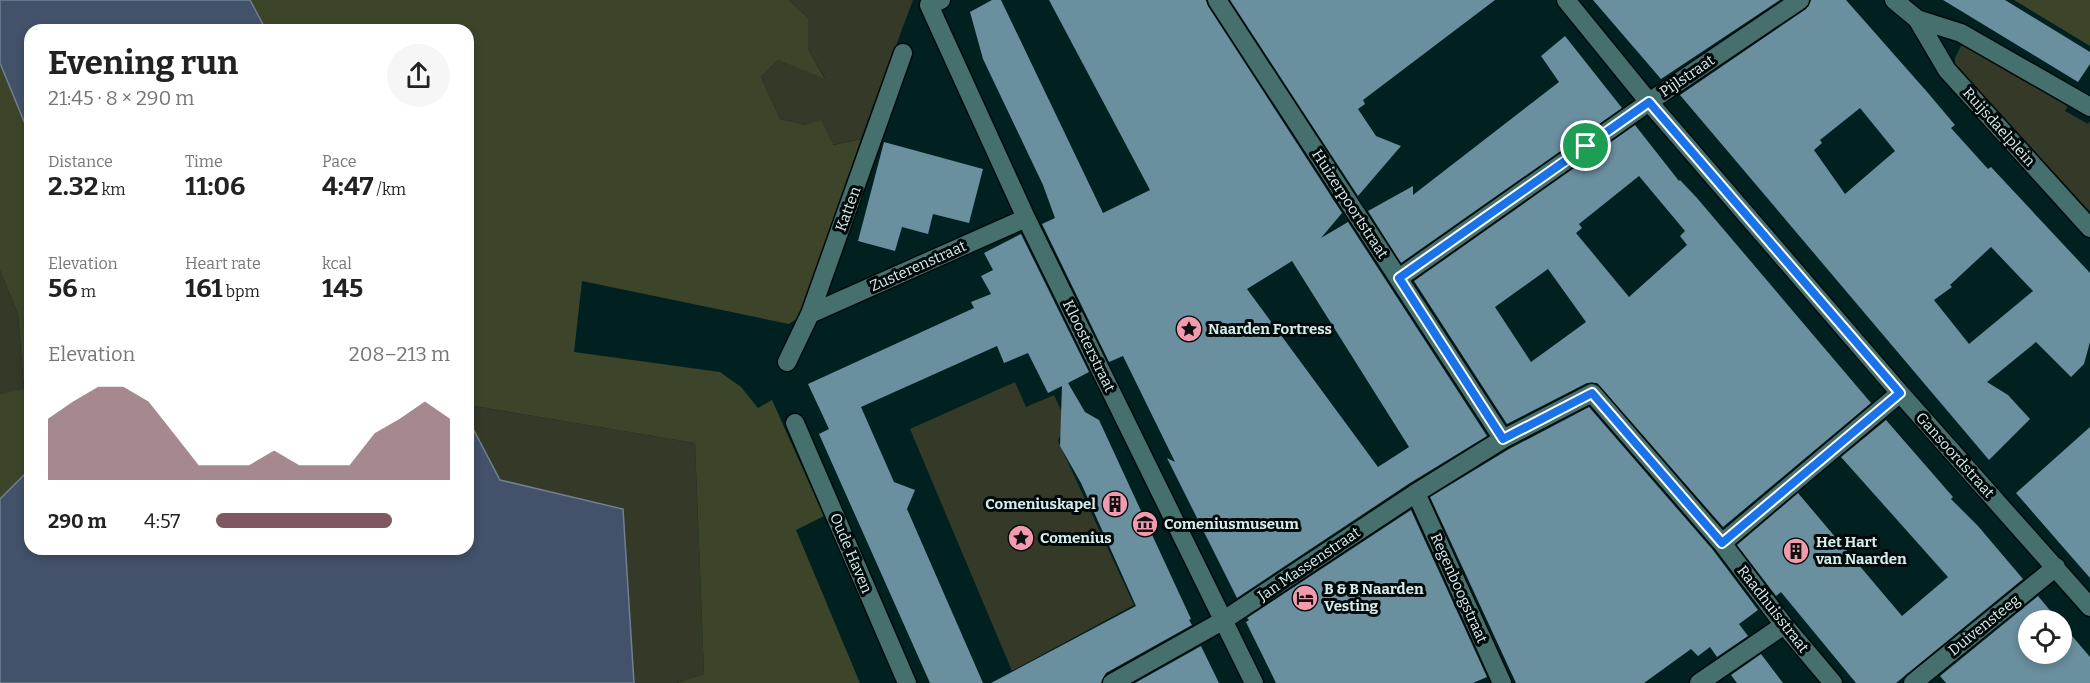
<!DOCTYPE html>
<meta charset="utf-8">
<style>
body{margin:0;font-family:Bitter,serif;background:#f6f6f6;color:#222;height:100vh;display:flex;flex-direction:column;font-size:22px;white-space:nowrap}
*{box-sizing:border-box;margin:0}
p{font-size:20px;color:#767676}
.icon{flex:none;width:33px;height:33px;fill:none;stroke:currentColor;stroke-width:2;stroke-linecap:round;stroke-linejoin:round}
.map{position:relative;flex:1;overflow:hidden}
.details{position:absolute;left:24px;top:24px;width:450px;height:531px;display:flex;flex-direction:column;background:#fff;border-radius:18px;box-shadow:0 3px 9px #0003}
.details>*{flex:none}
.buttons{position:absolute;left:2018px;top:610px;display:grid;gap:12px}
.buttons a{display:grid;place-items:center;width:54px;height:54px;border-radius:50%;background:#fff;box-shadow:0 3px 9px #0003;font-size:30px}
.pin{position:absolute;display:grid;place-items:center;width:51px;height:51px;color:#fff;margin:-26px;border:3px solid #fff;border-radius:50%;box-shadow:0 2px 6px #0007}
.round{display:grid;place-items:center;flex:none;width:63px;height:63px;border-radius:32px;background:#f6f6f6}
.head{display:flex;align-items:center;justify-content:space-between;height:102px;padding:0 24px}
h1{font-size:33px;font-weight:700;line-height:45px}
.stats{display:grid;grid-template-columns:repeat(3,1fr);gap:9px;height:102px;padding:6px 24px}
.stats div{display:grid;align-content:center}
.stats b{font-size:26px;font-weight:700}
.stats small{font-size:16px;font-weight:400}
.stats p{font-size:16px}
.chart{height:168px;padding:12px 24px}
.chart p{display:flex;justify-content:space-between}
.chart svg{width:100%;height:108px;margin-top:6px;fill:#805861;opacity:.7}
ul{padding:0 24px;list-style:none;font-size:20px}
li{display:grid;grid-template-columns:96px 72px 1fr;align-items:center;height:45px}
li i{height:15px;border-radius:8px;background:#805861}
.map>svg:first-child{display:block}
.green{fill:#343928}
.forest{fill:#3c442a}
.water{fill:#43526a;stroke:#6f8091;stroke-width:1.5}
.building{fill:#6a8f9f;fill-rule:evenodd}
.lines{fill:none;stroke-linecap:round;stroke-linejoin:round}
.street-casing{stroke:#000a09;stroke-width:21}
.street{stroke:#46706e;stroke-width:18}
.route-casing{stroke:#fff;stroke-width:12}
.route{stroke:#1a73e8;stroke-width:8}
.labels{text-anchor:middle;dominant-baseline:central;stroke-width:6;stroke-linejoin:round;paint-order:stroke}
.street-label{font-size:15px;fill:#d7edec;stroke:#000909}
.poi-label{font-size:15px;font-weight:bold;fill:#d7edec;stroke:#000909;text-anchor:start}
</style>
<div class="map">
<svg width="2090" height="683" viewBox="0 0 2090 683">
<rect width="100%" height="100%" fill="#012120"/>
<path class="green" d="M789,0H913L861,139L832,145L806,125L780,119L761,77L778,60L825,78L808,49V18Z
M1967,45L2069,104L2065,111L2088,124L2090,121V212L1955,64V58L1961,46Z
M0,270L18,314L24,390L0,394Z
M1015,382L1026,407L1054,395L1066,421L1058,441L1134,605L1012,671L910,429Z
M468,405L695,443L704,674L677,683H634L623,509L500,480L468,419Z"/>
<path class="forest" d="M250,0H789L808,18V49L825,79L778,60L761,77L780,119L806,125L821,120L833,145L861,139L802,315L789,324L582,281L574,352L720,372L741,387L758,408L772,400L824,516L796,530L860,683H677L704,674L695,443L468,405V30H266Z
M2014,0H2090V46Z
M0,63L30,136V469L0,499V394L24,389L18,314L0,270Z"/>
<path class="water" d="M0,0H250L266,30H30V136L0,63Z
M468,419L500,480L623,509L634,683H0V499L30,469V549H468Z"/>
<path class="building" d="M992,0H1001L1103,213L1150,190L1049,0H1206L1208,6L1342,213L1321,238L1348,222L1487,436L1410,483L1237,598L1167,458L1175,462L1123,356L1109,362L1042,224L1055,218L1043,185L983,59L970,12ZM1292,261L1409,447L1378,467L1247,289Z
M1230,0H1495L1363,100L1365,104L1358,109L1376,136L1401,146L1358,196Z
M1593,0H1780L1661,79Z
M1811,0H1846L1928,93L1955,125L1951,128L1988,169L1991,167L2090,273V342L2084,364L2071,377L2036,342L1987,382L2008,395L2030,419L1989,460L1680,95L1806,9ZM1860,108L1895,151L1845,194L1814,150L1822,143L1820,140ZM1991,247L2033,291L1969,344L1934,300L1952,287L1950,285Z
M1943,0H2005L2090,52V64L2078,82Z
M1565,36L1622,108L1401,263L1368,211L1413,186V195L1559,82L1541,56Z
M1635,125L1679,181L1680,180L1697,198L1871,403L1723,527L1597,383H1587L1507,424L1414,281ZM1639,176L1685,231L1680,236L1687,245L1629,297L1576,233L1582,228L1579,224ZM1548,269L1586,322L1531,362L1495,307Z
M884,142L983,169L969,223L933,214L928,234L902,227L895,251L858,241Z
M1021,234L1089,372L1068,383L1085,412L1099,420L1191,619L1189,620L1192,625L1106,673L1101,683H991L1136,606L1081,483L1060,446L1062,386L1048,393L1028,353L1004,363L997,346L861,407L894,482L915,490L907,509L983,683H930L819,434L829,429L808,384L974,308L971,302L991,294L981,276L993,270L984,253Z
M1589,407L1713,550L1758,610L1739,624L1748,636L1717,657L1710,647L1698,656L1691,649L1644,683H1516L1430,497L1509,449Z
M1886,420L1953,497L1951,499L1978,526L2023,579L1896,683H1856L1781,592L1776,596L1737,545L1798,493L1902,616L1948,577L1841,457Z
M2090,427V578L2016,493Z
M1411,510L1487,677L1473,683H1276L1246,622L1249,620L1247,618Z
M2038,596L2059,621H2028V654H2061V623L2090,657V683H1946L1940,676Z
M1201,646L1219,683H1135Z
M1761,654L1783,683H1737L1731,675Z"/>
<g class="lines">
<g class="street-casing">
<path id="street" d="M941,0L929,5L1026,218L1254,683
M1217,0L1503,439
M1566,0L1649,102L1900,393L2090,607
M1894,0L1917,19L1961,33L2090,107
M1917,19L1947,70L2090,228
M1399,278L1649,102L1800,0
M810,314L1026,218
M787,362L810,314L903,53
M795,423L907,683
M1416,493L1502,683
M1722,543L1900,393
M1112,683L1224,620L1416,493L1503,439L1592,393L1722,543L1784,625L1833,683
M1699,683L1784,625
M1913,683L2056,567"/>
</g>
<use href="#street" class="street"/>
</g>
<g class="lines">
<g class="route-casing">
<path id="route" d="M1649,102L1900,393L1722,543L1592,393L1503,439L1399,278Z"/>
</g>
<use href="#route" class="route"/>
</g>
<defs>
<g id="sight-disc" transform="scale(1.35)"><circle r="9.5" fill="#f29aae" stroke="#000909"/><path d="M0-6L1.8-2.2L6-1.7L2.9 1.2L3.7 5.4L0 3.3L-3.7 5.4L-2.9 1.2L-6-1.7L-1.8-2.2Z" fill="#111"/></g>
<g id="building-disc" transform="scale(1.35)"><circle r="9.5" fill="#f29aae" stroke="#000909"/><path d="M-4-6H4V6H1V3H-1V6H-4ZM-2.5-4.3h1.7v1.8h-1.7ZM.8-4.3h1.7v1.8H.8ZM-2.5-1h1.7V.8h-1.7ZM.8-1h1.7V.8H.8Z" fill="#111"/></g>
<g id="museum-disc" transform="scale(1.35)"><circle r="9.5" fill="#f29aae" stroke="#000909"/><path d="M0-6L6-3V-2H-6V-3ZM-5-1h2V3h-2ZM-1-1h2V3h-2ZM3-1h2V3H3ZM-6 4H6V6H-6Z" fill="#111"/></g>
<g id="hotel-disc" transform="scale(1.35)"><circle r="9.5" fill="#f29aae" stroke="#000909"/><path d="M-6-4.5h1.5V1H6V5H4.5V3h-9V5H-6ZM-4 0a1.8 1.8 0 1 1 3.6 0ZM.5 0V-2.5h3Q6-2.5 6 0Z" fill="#111"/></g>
</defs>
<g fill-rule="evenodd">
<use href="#sight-disc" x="1189" y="329"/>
<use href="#building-disc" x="1115" y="504"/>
<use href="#museum-disc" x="1145" y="524"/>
<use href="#sight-disc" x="1021" y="538"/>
<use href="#building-disc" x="1796" y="551"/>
<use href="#hotel-disc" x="1305" y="598"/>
</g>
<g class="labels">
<g class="street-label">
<text transform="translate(1687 76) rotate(-34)">Pijlstraat</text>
<text transform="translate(1999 127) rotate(48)">Ruijsdaelplein</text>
<text transform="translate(1350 204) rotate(57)">Huizerpoortstraat</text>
<text transform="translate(848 209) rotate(-70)">Katten</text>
<text transform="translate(918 266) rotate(-24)">Zusterenstraat</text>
<text transform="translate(1089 346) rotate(64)">Kloosterstraat</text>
<text transform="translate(1955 455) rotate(48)">Gansoordstraat</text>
<text transform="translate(851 553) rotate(67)">Oude Haven</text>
<text transform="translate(1309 564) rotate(-34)">Jan Massenstraat</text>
<text transform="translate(1459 588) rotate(66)">Regenboogstraat</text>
<text transform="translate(1773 609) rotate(52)">Raadhuisstraat</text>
<text transform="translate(1984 625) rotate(-39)">Duivensteeg</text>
</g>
<g class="poi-label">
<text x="1208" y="329">Naarden Fortress</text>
<text x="1096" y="504" text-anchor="end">Comeniuskapel</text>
<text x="1164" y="524">Comeniusmuseum</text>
<text x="1040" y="538">Comenius</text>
<text x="1816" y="542">Het Hart<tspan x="1816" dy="17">van Naarden</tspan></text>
<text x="1324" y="589">B &amp; B Naarden<tspan x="1324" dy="17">Vesting</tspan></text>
</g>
</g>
</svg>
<div class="buttons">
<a><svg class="icon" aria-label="locate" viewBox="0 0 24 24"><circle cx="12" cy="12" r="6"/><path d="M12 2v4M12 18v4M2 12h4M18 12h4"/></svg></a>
</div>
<div class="pin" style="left:1586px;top:146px;background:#1e9e55"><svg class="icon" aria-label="arrive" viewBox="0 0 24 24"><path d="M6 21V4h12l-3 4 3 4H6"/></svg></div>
<section class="details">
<div class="head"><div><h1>Evening run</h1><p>21:45 · 8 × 290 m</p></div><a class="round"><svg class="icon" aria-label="share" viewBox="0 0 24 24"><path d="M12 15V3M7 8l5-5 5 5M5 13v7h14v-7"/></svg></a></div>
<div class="stats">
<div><p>Distance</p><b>2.32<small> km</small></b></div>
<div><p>Time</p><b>11:06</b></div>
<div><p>Pace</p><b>4:47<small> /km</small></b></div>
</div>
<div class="stats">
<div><p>Elevation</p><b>56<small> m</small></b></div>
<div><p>Heart rate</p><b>161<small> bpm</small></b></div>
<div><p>kcal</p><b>145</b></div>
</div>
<div class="chart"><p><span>Elevation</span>208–213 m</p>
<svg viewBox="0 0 160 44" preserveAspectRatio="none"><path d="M0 44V19L10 12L20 6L30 6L40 12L50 25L60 38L70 38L80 38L90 32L100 38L110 38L120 38L130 25L140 19L150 12L160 19V44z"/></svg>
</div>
<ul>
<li><b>290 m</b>4:57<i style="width:75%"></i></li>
</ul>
</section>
</div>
